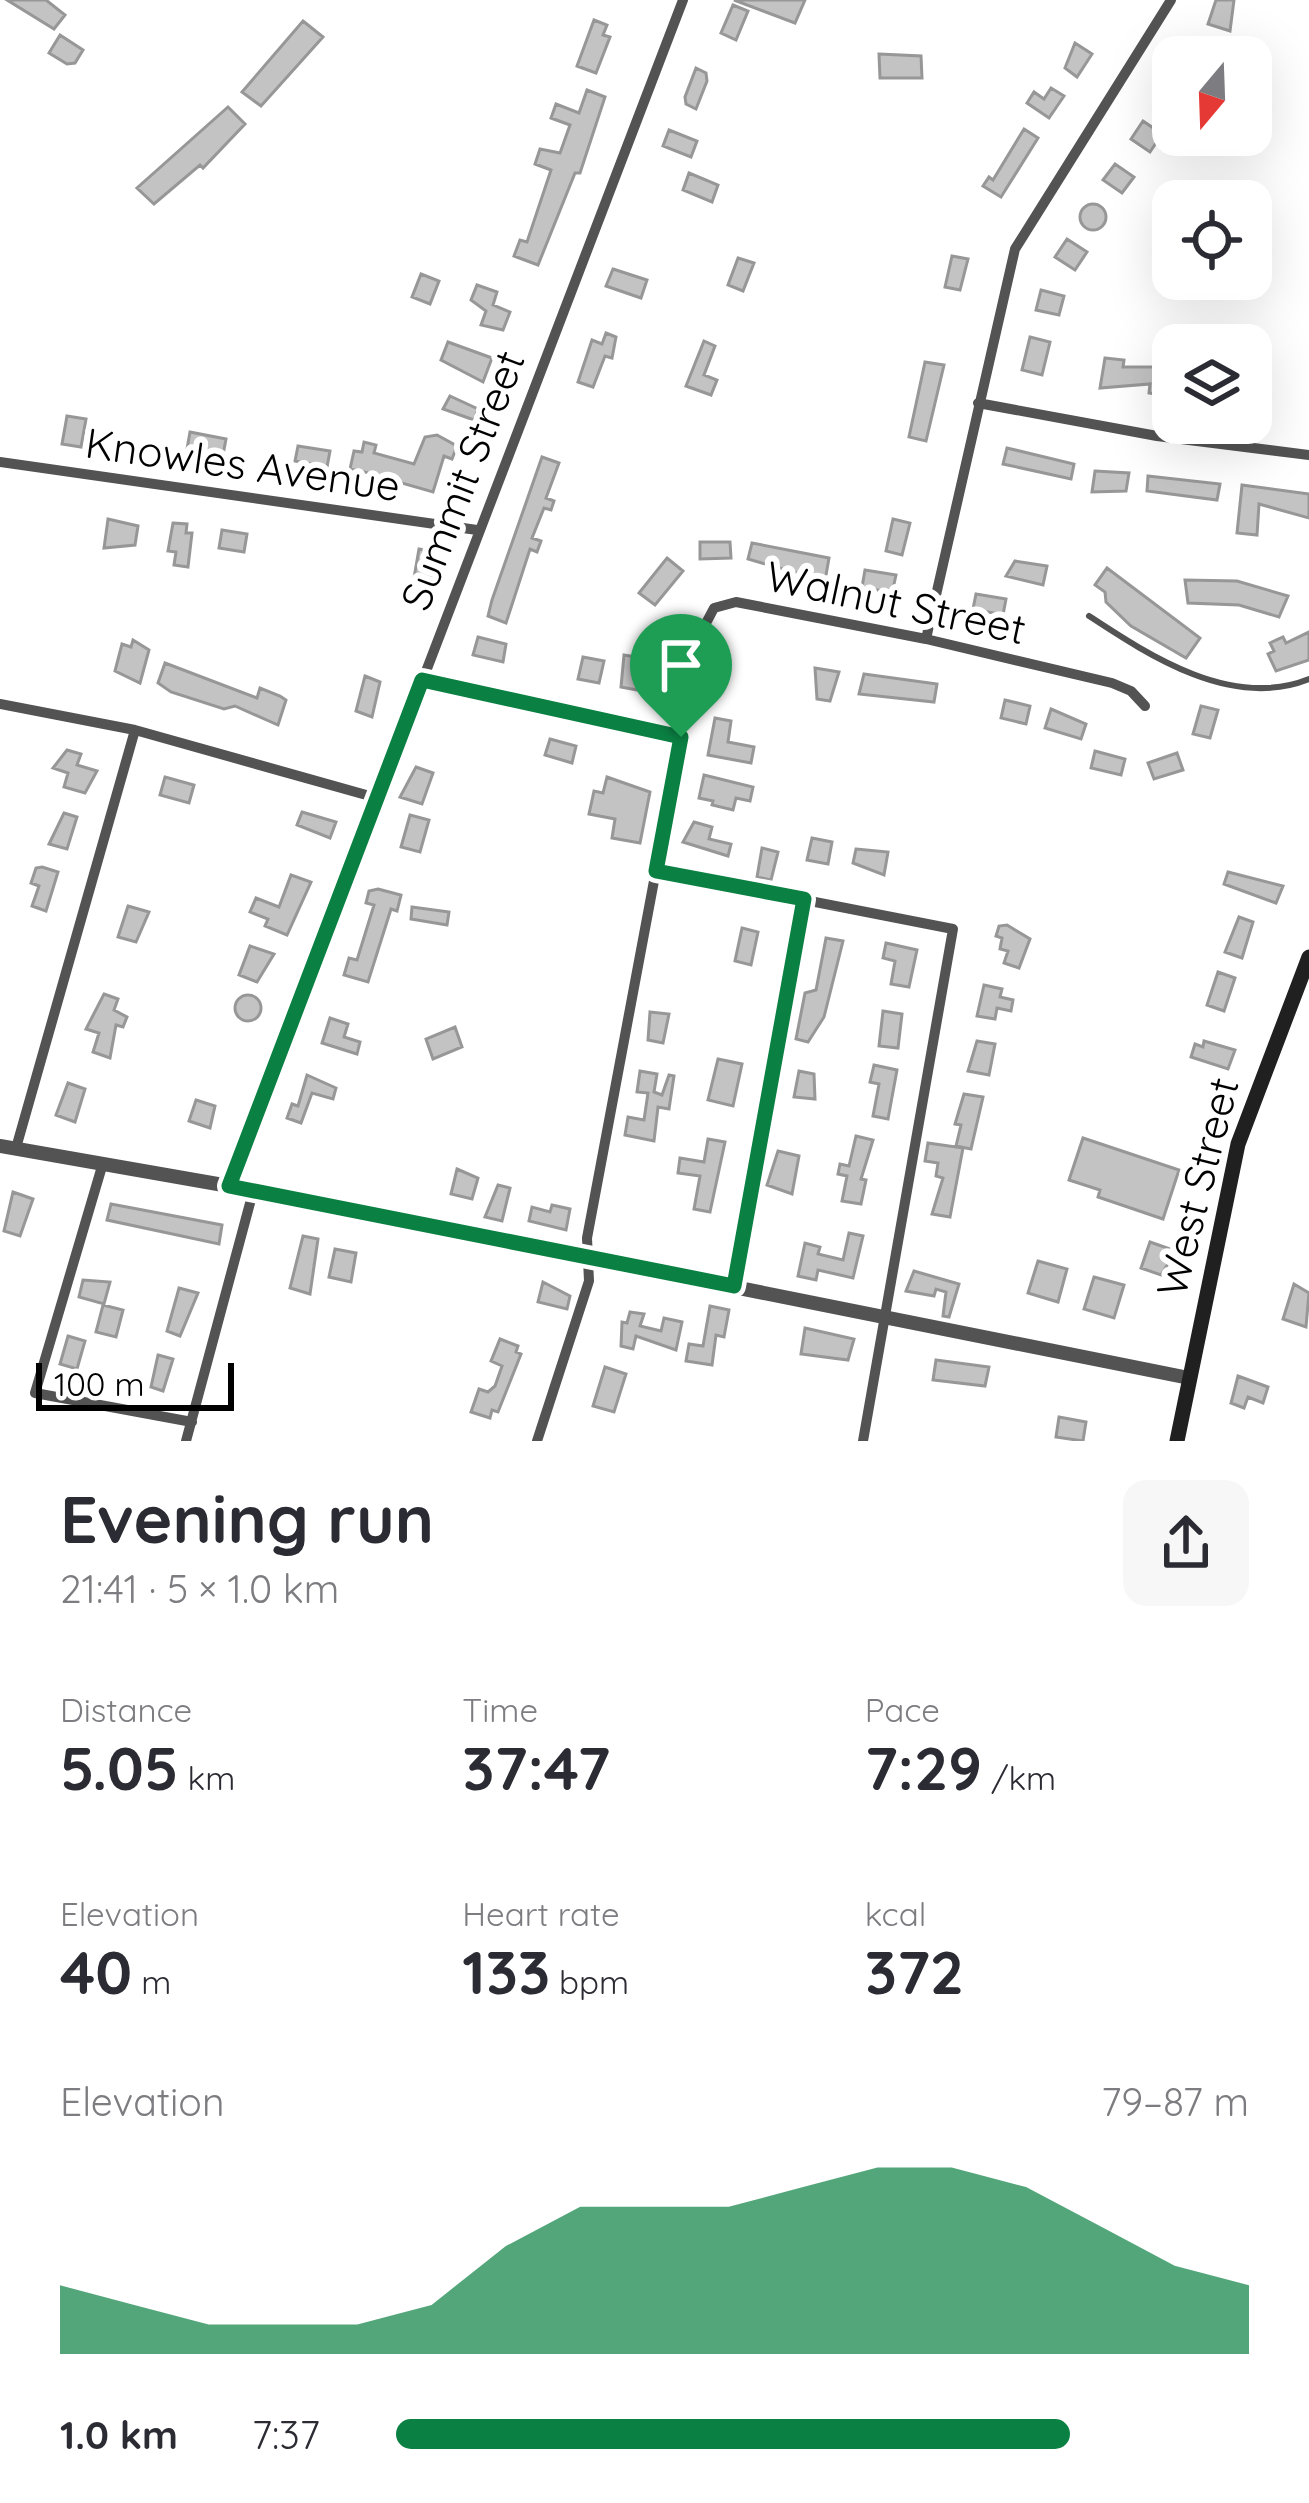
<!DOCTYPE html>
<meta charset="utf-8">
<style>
body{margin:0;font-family:Quicksand,sans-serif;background:#f7f7f7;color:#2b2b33;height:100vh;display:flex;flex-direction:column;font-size:45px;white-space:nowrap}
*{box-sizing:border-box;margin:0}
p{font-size:39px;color:#7c7c81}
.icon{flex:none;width:66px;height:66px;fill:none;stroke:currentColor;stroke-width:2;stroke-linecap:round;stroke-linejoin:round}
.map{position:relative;height:1441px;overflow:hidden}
.details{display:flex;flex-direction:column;background:#fff;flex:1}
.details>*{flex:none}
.needle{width:78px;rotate:199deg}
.fabs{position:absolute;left:1152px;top:36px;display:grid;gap:24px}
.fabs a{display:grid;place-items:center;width:120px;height:120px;border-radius:24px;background:#fff;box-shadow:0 12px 48px #0002;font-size:60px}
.scale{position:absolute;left:36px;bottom:30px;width:198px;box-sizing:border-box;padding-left:12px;border:6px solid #000;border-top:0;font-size:33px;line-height:42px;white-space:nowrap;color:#000;-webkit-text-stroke:9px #fff;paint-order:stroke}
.pin{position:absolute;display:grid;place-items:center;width:102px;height:102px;color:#fff;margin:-123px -51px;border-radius:50% 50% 50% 0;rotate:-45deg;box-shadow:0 0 12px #0007}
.pin .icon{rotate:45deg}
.round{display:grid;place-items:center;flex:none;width:126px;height:126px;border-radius:24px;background:#f7f7f7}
.summary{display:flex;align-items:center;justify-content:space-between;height:204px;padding:0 60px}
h1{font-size:66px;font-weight:700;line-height:90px}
.stats{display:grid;grid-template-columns:repeat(3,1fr);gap:18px;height:204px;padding:12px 60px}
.stats div{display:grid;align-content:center}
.stats b{font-size:60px;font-weight:700}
.stats small{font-size:33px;font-weight:400}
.stats p{font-size:33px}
.chart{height:336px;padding:24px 60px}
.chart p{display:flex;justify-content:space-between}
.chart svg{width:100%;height:216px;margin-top:12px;fill:#0b8043;opacity:.7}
ul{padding:0 60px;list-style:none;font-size:39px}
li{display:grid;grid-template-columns:192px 144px 1fr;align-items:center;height:90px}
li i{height:30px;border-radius:15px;background:#0b8043}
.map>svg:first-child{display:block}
.building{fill:#c3c3c3;stroke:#979797;stroke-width:3}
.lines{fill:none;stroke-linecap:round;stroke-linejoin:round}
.service{stroke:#535353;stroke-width:6}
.minor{stroke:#535353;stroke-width:10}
.tertiary{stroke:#535353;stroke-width:14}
.secondary{stroke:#202020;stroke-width:15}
.route-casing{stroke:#fff;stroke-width:24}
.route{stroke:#0b8043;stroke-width:15}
.labels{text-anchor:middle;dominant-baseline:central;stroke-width:12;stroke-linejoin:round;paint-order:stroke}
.street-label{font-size:42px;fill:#000;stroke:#fff}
</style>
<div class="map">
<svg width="1309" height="1441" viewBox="0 0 1309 1441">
<rect width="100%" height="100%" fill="#fff"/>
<path class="building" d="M7,0H46L65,15L54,29Z
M734,0H805L795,23Z
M1216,0H1234L1230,31L1208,24Z
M733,5L748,11L736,40L721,33Z
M594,20L607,25L603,35L610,37L596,73L577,66Z
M303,21L323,37L261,106L242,92Z
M60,35L83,50L75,63L67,64L49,53Z
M1075,43L1092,54L1077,77L1065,68Z
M879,54L921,56L922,78H880Z
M696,68L706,73L707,81L696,109L686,104L685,97Z
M1051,88L1064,96L1049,118L1027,103L1034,92L1044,99Z
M587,90L605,97L580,173H575L538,265L514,256L520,240L527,242L551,170L535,164L540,149L560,153L570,125L551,118L556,104L579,113Z
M228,107L245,124L203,168L200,165L154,204L137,188Z
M1143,121L1162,134L1150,152L1131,139Z
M1024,129L1038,138L1001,197L983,186L989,177L993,180Z
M669,130L697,141L691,157L663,146Z
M1115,164L1134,177L1122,193L1103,180Z
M689,173L718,185L712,202L683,190Z
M1080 217a13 13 0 1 1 26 0a13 13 0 1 1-26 0Z
M1067,239L1087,252L1075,270L1055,257Z
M952,256L968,259L960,290L945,287Z
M738,258L754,263L743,291L728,285Z
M613,269L647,280L641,298L606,286Z
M421,274L439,281L430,304L412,297Z
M477,285L497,292L493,305L510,312L503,330L481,325L486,311L471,300Z
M1041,290L1064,296L1059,315L1036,310Z
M606,333L616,337L612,358L605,356L593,387L578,382L592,340L602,344Z
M1030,337L1050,342L1042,375L1022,370Z
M704,341L715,346L704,375L717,380L711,395L686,386Z
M448,342L492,358L483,382L441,360Z
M1105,358L1124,360L1123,367H1172L1169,396L1149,393L1150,384L1100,388Z
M925,362L944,365L926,441L909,437Z
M450,396L478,409L474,420L443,409Z
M67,416L86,419L81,447L62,444Z
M190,432L226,439L223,455L187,449Z
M437,435L457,446L452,459L444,456L433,492L388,479L372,484L369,473L350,469L354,451L362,452L364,442L376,445L374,453L414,464L425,437Z
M298,446L330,451L327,467L295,461Z
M1007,448L1074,464L1071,479L1003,464Z
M542,457L559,463L546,498L554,501L551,510L544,508L532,538L541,541L537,552L530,549L506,623L488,616L492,600Z
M1095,471L1129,473L1126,491L1092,492Z
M1148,476L1220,484L1217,500L1147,491Z
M1242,485L1309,494V518L1259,504L1257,535L1237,533Z
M108,519L138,526L135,545L104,548Z
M893,519L910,523L902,555L886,551Z
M173,523L187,524L186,533H192L188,567L174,565L176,552L168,551Z
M222,530L247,534L244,552L219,548Z
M700,542H730L731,558L700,559Z
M752,543L829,558L825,581L748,559Z
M419,549L436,552L428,598L411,595Z
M667,558L683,571L655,605L639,593Z
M1015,561L1047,566L1043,585L1006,576Z
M1107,568L1200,638L1186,658L1131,626L1106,602L1105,592L1095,585Z
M865,570L896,575L892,593L862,587Z
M1185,580L1237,581L1288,596L1279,617L1239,605L1188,603Z
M976,594L1006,599L1003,615L973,609Z
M1309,632V660L1276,671L1268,654L1274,651L1270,643L1283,637L1286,643Z
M478,637L506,644L503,662L473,655Z
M133,640L149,650L140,683L115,671L122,644L131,647Z
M624,655L660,661L658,677L639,679L637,690L621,687Z
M583,657L604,661L599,683L578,679Z
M165,663L257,698L260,688L280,696L286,700L278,725L235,706L224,709L171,692L158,683Z
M815,668L839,672L830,701L817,699Z
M864,674L937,684L934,702L859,694Z
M365,676L380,682L372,717L356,711Z
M1005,700L1030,706L1026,724L1001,718Z
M1201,706L1218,710L1210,738L1193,734Z
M1051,709L1086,724L1081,739L1045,728Z
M715,718L731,721L728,742L754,747L751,763L708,755Z
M550,739L576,746L572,763L545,755Z
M67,750L81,754L77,765L97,771L85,793L64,787L68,773L53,768Z
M1095,751L1125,759L1121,775L1091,768Z
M1177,753L1183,770L1154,779L1148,763Z
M416,767L433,773L422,804L400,797Z
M704,775L753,787L750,801L736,798L733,810L712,805L713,801L699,798Z
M165,777L194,785L189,803L160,795Z
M607,777L650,792L640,843L612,838L615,819L589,814L594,791L603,793Z
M302,812L336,822L330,838L297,825Z
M64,813L77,817L67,849L49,844Z
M410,815L429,820L420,852L401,847Z
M694,822L712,827L709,839L731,844L728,856L683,842Z
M812,838L832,842L828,864L807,860Z
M762,848L778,852L771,880L757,877Z
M856,849L888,852L884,875L853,863Z
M42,867L58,872L46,911L32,906L39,886L31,883L36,868Z
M1228,872L1283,886L1276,903L1224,884Z
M291,875L311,882L287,935L265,926L268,919L250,912L256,898L279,907Z
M378,889L401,895L397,911L391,909L368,982L344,975L349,958L357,960L374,905L366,903L369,891Z
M128,906L149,912L136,942L118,937Z
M412,907L449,912L447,925L411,919Z
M1239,917L1253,922L1242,958L1225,952Z
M1007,925L1030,939L1019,968L1004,963L1008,951L1000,949L1002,938L996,936L999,926Z
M742,928L758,932L751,965L735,961Z
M826,938L843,941L824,1017L808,1042L796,1039L805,993L816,990Z
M886,943L917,950L909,987L891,984L895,961L883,958Z
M250,946L274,954L257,982L239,975Z
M1218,972L1235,978L1224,1011L1207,1005Z
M984,985L1002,989L1000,997L1013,1000L1011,1011L997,1008L995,1019L977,1016Z
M104,994L118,999L114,1010L127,1017L123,1027L116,1025L110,1058L93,1052L99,1033L86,1029Z
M235 1008a13 13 0 1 1 26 0a13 13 0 1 1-26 0Z
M883,1011L902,1014L898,1048L879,1046Z
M650,1012L669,1014L663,1043L648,1040Z
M330,1018L348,1024L344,1037L360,1042L357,1054L322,1043Z
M455,1027L462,1047L433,1059L426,1039Z
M977,1041L995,1044L989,1075L968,1071Z
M1204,1041L1235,1050L1228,1069L1191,1057L1195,1044L1203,1047Z
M718,1059L742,1064L733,1106L708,1100Z
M874,1065L897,1070L888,1119L873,1116L879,1084L870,1082Z
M640,1071L657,1074L654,1092L662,1095L669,1075L674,1076L669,1109L658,1107L654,1141L625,1135L628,1117L644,1120L648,1093L637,1092Z
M799,1071L814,1074L815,1099L794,1097Z
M307,1075L336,1088L333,1099L312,1093L301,1123L287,1118L292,1104L298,1106Z
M68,1083L85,1089L75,1122L56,1115Z
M964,1094L983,1097L971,1149L956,1146L961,1125L955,1124Z
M196,1100L215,1106L210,1128L189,1121Z
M856,1136L873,1140L861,1179L866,1180L861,1204L842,1201L847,1176L838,1174L840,1164L849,1166Z
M1083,1138L1179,1170L1163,1219L1098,1197L1100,1190L1069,1180Z
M708,1139L725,1142L710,1212L694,1209L700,1176L678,1173L680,1158L704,1162Z
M928,1143L963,1148L950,1217L932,1214L943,1178L936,1176L938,1163L925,1161Z
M778,1151L799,1156L792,1194L767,1185Z
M457,1169L478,1178L472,1199L451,1194Z
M498,1185L510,1188L502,1221L485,1217Z
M13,1192L33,1199L20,1236L4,1231Z
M111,1204L222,1225L219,1244L107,1220Z
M552,1205L570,1209L566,1230L529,1221L532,1207L550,1212Z
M849,1233L863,1236L853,1278L818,1270L816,1280L798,1276L805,1243L820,1247L818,1254L843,1260Z
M303,1236L318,1239L310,1294L290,1288Z
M1150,1242L1176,1251L1161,1275L1141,1268Z
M335,1249L356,1253L351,1282L329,1277Z
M1038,1261L1067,1269L1058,1302L1028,1293Z
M914,1271L959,1284L949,1317L943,1316L946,1292L936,1289L934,1296L906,1291Z
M1094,1277L1124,1285L1114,1318L1084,1309Z
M83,1280L110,1282L104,1304L79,1297Z
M543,1282L570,1296L567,1309L538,1302Z
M1294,1284L1309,1293L1306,1327L1283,1319Z
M179,1288L198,1293L180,1336L167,1331Z
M103,1305L123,1310L116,1337L96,1332Z
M710,1306L729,1310L724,1337L716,1335L712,1365L686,1361L689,1344L703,1346Z
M630,1312L644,1314L640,1326L661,1331L664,1318L682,1322L676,1350L636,1336L633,1349L621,1346L622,1322L627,1323Z
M805,1328L854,1339L848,1360L801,1354Z
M68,1336L85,1341L77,1369L60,1364Z
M500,1339L518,1346L516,1352L521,1354L498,1412L492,1410L490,1418L471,1412L479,1389L488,1392L495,1386L502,1366L491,1361Z
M158,1355L173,1359L163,1391L151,1387Z
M936,1360L989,1367L985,1386L933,1380Z
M605,1367L626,1374L614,1412L593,1406Z
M1238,1376L1268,1387L1263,1403L1248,1397L1244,1408L1231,1403Z
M1059,1417L1086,1422L1083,1441L1056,1437Z"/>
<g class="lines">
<path class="service" d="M1089,616C1150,656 1232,710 1309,679"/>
<path class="minor" d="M978,403L1157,436L1309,455
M0,462L477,530
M926,639L1015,249L1171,0
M422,680L681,737
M0,704L135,730L377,798
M656,871L953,929L863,1441
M16,1148L135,730
M103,1163L35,1393L192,1422
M229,1186L683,0
M734,1286L804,899
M186,1441L253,1192
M537,1441L589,1281L587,1238L681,737L704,627L714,608L736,602L926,639L1112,683L1131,691L1145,706"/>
<path class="tertiary" d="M0,1146L229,1186L1189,1378"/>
<path class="secondary" d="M1177,1441L1238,1144L1309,957"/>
</g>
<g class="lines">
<g class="route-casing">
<path id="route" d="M422,680L681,737L656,871L804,899L734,1286L229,1186Z"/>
</g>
<use href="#route" class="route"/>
</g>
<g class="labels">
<g class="street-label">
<text transform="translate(243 464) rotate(8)">Knowles Avenue</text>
<text transform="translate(462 480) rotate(-69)">Summit Street</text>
<text transform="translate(896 602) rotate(12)">Walnut Street</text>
<text transform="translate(1197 1187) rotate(-76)">West Street</text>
</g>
</g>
</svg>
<div class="fabs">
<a><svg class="needle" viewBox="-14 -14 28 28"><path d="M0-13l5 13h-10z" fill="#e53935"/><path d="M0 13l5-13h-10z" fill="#7c7c81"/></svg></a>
<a><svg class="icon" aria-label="locate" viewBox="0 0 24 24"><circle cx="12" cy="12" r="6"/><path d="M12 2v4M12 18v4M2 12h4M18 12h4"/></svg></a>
<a><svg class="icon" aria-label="layers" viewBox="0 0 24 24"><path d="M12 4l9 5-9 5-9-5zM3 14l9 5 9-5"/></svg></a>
</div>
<div class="scale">100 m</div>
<div class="pin" style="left:681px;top:737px;background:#1e9e55"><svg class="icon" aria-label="arrive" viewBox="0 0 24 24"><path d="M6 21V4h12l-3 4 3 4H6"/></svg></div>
</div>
<section class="details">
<div class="summary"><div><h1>Evening run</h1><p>21:41 · 5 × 1.0 km</p></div><a class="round"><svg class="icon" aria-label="share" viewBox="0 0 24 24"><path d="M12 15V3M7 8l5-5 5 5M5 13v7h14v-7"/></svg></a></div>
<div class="stats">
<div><p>Distance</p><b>5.05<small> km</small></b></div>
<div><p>Time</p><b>37:47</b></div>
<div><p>Pace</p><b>7:29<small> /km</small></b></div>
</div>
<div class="stats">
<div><p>Elevation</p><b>40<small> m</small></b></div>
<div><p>Heart rate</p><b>133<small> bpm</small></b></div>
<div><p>kcal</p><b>372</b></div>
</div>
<div class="chart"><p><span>Elevation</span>79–87 m</p>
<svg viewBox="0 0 160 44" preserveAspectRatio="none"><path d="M0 44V30L10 34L20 38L30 38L40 38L50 34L60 22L70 14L80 14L90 14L100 10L110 6L120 6L130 10L140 18L150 26L160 30V44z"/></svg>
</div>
<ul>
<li><b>1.0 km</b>7:37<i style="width:79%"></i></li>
</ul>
</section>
